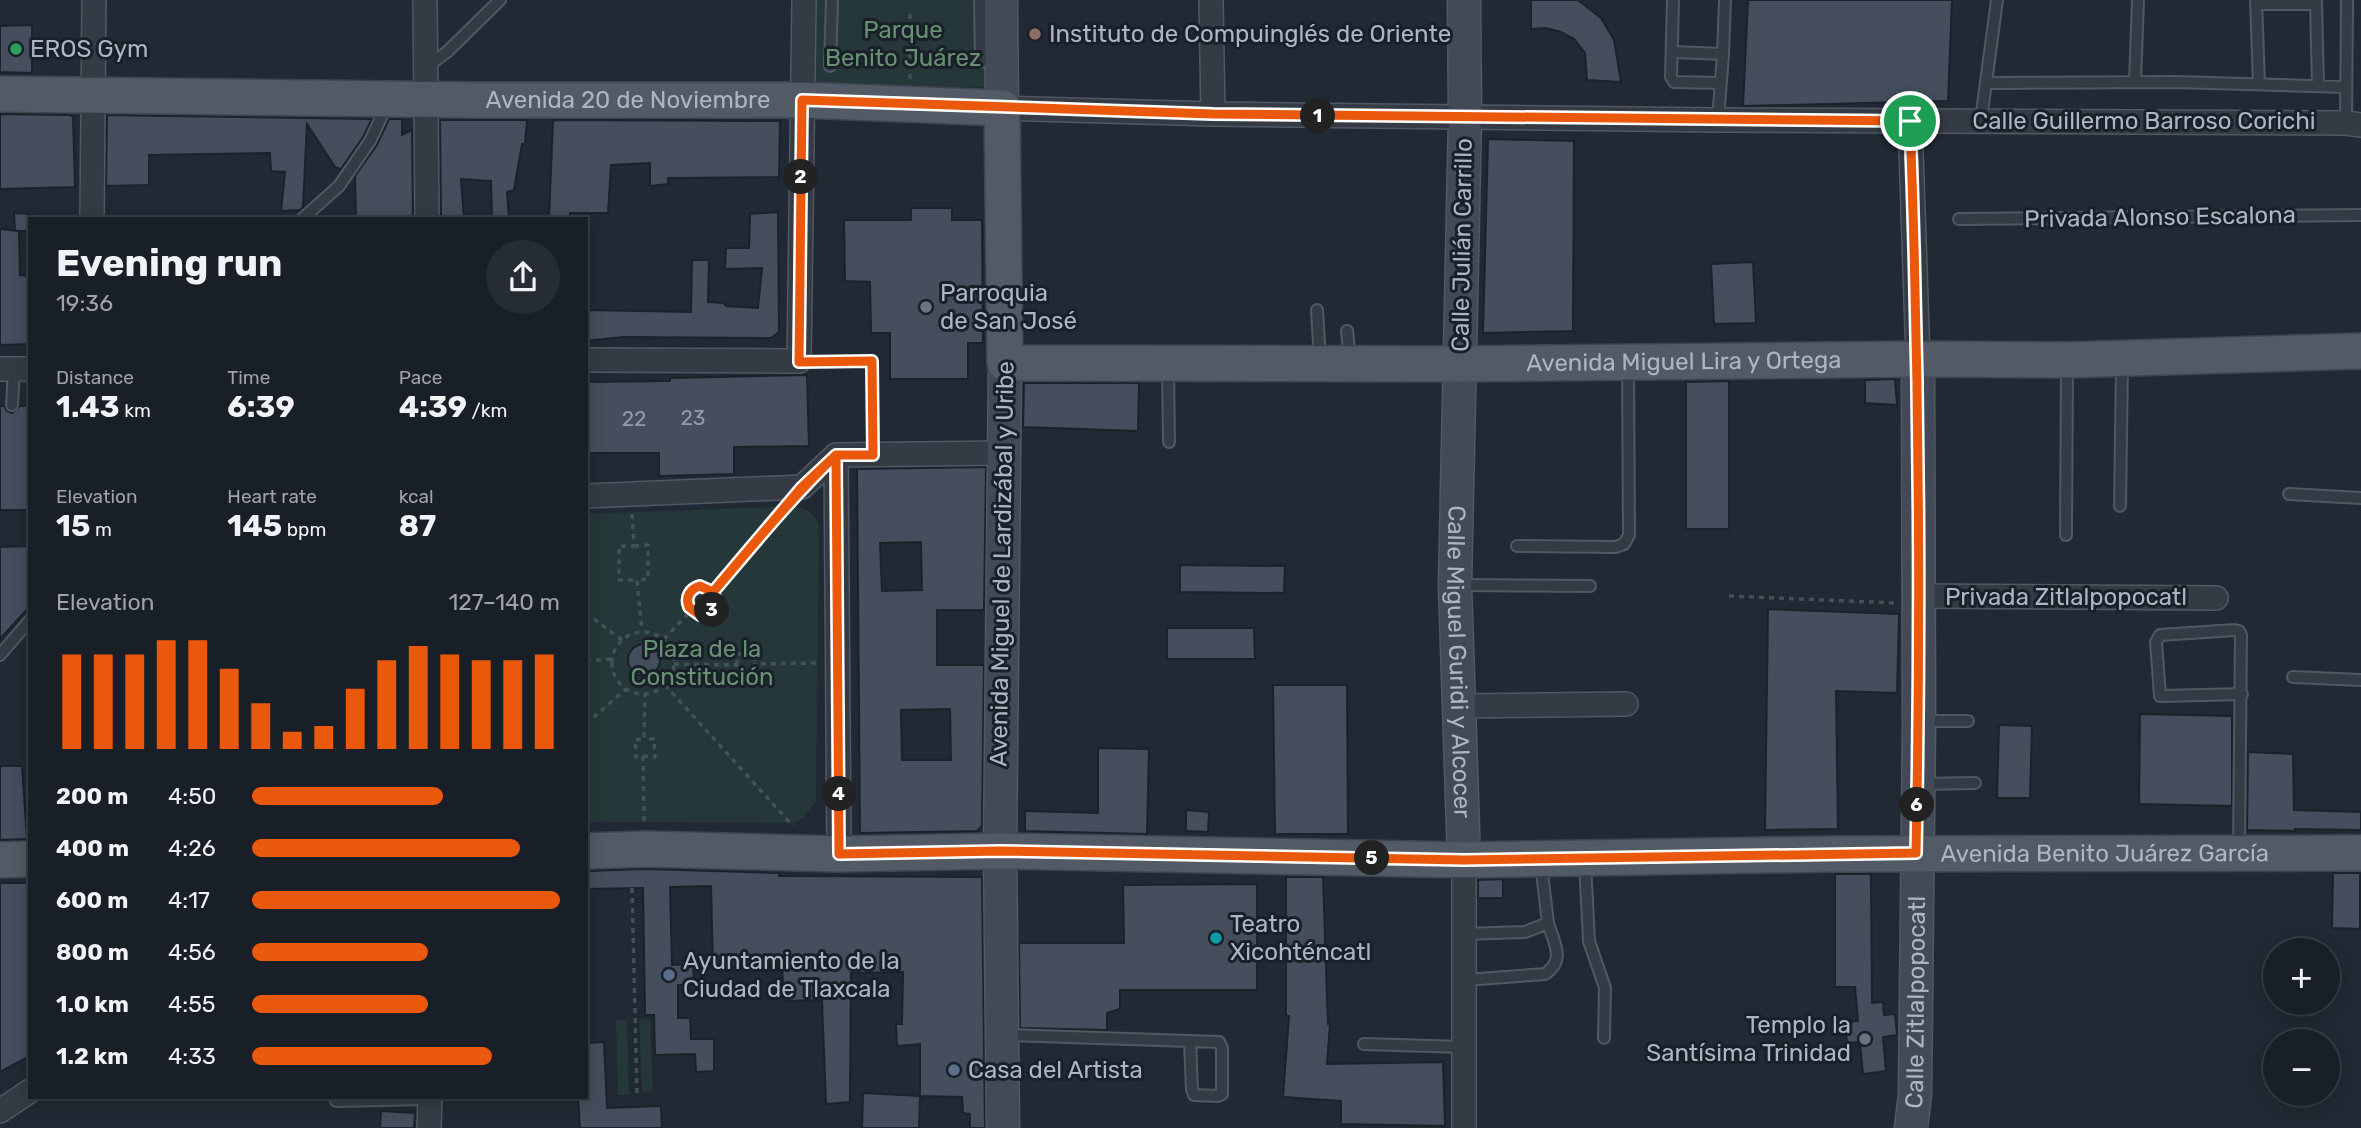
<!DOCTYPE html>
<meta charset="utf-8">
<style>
body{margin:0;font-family:Rubik,sans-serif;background:#262c33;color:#f1f3f6;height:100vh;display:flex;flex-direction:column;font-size:26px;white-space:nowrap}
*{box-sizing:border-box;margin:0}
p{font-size:23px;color:#9fa2a7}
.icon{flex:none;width:38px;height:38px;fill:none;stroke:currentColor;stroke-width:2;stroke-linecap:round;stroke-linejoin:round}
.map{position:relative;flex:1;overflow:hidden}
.sheet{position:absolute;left:28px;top:217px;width:560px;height:882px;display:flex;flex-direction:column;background:#191f27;border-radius:0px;box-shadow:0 4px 18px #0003,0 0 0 2px #373d44}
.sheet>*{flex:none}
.fabs{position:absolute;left:2263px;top:938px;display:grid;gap:14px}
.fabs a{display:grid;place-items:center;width:77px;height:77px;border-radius:50%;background:#191f27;box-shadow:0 4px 18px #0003,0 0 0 2px #373d44;font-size:35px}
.pin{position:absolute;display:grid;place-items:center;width:60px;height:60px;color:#fff;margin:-30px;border:4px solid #fff;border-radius:50%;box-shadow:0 2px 7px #0007}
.km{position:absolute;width:35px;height:35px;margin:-18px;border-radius:50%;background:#222;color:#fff;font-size:19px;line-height:35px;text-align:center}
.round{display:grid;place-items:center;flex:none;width:74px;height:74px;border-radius:37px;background:#262c33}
.head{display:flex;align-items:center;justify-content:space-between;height:119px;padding:0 28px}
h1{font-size:38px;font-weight:700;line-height:52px}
.figures{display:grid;grid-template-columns:repeat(3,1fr);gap:10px;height:119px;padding:7px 28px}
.figures div{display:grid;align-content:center}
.figures b{font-size:30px;font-weight:700}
.figures small{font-size:19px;font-weight:400}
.figures p{font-size:19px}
.chart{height:196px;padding:14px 28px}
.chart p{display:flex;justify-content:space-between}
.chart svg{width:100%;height:126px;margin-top:7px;stroke:#ea580c;stroke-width:6}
ul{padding:0 28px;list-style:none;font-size:23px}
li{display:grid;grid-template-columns:112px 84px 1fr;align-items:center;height:52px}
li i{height:18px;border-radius:9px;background:#ea580c}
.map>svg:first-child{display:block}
.green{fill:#253738}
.building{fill:#444e5c;stroke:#1b222c;stroke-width:2;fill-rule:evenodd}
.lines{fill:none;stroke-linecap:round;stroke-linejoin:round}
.lane-casing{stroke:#515863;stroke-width:14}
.street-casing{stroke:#515863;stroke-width:26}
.secondary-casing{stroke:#515863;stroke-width:35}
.primary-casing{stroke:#3d444f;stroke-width:38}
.path{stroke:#425255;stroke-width:3.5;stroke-dasharray:5 5;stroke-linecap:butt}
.lane{stroke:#343b45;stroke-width:10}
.street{stroke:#343b45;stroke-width:23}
.secondary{stroke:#424a58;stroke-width:32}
.primary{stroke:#525a65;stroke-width:35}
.route-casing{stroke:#fff;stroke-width:14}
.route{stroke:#ea580c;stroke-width:9}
.education-dot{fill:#8d6e63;stroke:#19202a;stroke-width:2.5}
.leisure-dot{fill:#2e9e5b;stroke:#19202a;stroke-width:2.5}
.worship-dot{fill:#6b7280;stroke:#19202a;stroke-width:2.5}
.culture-dot{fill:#0f9aa8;stroke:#19202a;stroke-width:2.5}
.service-dot{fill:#5c6f8a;stroke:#19202a;stroke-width:2.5}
.labels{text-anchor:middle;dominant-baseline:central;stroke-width:6;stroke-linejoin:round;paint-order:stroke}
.number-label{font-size:21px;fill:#949ba8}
.park-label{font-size:24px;fill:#679172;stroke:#19202a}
.poi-label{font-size:24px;fill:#aeb5c2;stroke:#19202a;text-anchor:start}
.street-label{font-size:24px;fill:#aeb5c2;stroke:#19202a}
</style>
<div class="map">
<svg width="2361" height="1128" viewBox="0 0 2361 1128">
<rect width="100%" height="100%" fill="#212934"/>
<path class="green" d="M816,0H989L990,87H816Z
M794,506C807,508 813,513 819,524L816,802L803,818L793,823L586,822V514Z
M639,1019H650L653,1092H642Z
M616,1020H627L629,1095H618Z"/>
<path class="building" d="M1531,0H1578L1601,18L1614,40L1621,82L1587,80L1585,53L1574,39L1561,32L1546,28L1531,29Z
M1748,0H1952L1948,101L1743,106Z
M32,25V73L0,72V26Z
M0,114L70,115L73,117L75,187L0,189Z
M107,115L372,119L363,137L341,169L335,167L307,124L303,207L300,210L281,211L285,172L271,171L270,153L149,155V185L106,186Z
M389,119H402V135L412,130L413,219L356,217L355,176L377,145Z
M440,120H527L525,144H522L514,190L507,192L509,219H492L491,181L461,179L464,219H441Z
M553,120L780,121L779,177L668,178V184L650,186V163L611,165L608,213H570V217L549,218Z
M1488,139L1574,141L1573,331L1483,333Z
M911,208H952V220H982L983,343H968V379H890V333H871L870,282L845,281L844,220H911Z
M778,212L779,332L771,338L623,337L586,341V310L691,312L692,260H709L708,302L724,303L726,306L758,308L762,268L725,269L726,248H749L750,214Z
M14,213L30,214V231H15Z
M0,229L19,231L20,275L30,276V344L0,345Z
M1753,262L1756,323L1714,324L1711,264Z
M807,375L809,446L734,447V474L659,476V453H586V382L670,381V378Z
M1895,379L1897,405L1865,403V380Z
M1729,381V529H1686V382Z
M1024,383H1139L1138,431L1023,427Z
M0,406H4L7,411L12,413L20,406H27V416H30V510H0Z
M986,467L984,610H937V665H984L982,826L977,831L860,833L857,469ZM921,542L922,590L882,591L880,543ZM950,709L951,760H902L901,710Z
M30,546V606L0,639V547Z
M1180,565L1285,566L1284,593L1180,592Z
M1768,609L1899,614L1897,693L1836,691L1838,829L1765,830Z
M1167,628H1254L1255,659H1167Z
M628 660a16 16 0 1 1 32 0a16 16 0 1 1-32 0Z
M1273,685H1347L1348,834H1275Z
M2140,714L2232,716V806L2139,804Z
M1999,725L2032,726L2030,798H1997Z
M1098,748L1149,749L1147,834L1025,831V811L1098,813Z
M2248,752L2293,754L2294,810L2361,812V830L2295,829V831L2247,830Z
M0,766H22L27,839L0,840Z
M1186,810L1209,812L1208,832L1186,831Z
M645,869L779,873V876L982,877L985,1128H970V1114L963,1113L962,1097L920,1096V1044L897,1046L896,1024H902L903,972L851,973L850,1102L826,1104L822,1000L784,1001L782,966L713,967L711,886L670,887L672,965L693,964L694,985H678V1018H690L691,1039H714V1071L696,1072L695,1054L655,1055L654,1015H645L643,888L586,889V871Z
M2333,873H2360V929L2332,928Z
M1835,874H1871L1872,1003L1883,1002L1884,1015L1895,1014L1897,1035L1883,1037L1886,1071L1863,1074L1860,1042L1847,1043L1845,1022L1858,1021L1855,987H1835Z
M1286,877H1323L1328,1024H1330L1327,1064L1443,1062L1445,1126L1341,1124V1101L1283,1097L1289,1016H1286Z
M1503,879V898H1478V880Z
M0,883H30V1056L0,1072Z
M1257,884V990H1120V1009L1107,1013V1030L1020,1028L1019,943H1124L1123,885Z
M604,1042L607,1108L661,1106L662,1128H580L578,1097H586V1043Z
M863,1093L920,1096L919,1128H862Z
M381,1111L415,1113L414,1128H380Z"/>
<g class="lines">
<g class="lane-casing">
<path id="lane" d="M980,0L981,62
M1673,0L1671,77L1674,82L1721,83
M2256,0L2259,84
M2316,0L2318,86
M2256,4H2316
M1673,52L1723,54L1718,120
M1723,54L1725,0
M830,66L832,0
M426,68L448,51L500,0
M2135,82L2138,0
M1987,83L2176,82L2346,87
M1981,120L1997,0
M2346,123L2347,0
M302,219L339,186L370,141L387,105
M1959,219L2361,215
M1317,310L1320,360
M1347,331L1350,359
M1168,369L1169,442
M12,405L14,369
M2289,494L2361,498
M2120,506L2122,365
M2066,535L2067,363
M1517,546L1615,547L1624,544L1629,535L1628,365
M1456,585L1590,586
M0,655L30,620
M2293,677L2361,680
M1922,721H1968
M1920,784L1975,783
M2239,848L2241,635L2239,631L2235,630L2160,635L2156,642L2160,696L2242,694
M1585,863L1589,941L1605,988L1604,1038
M1464,934L1525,932L1548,923L1541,864
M1465,980L1545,974C1566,960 1554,943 1548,923
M1005,1035L1219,1042L1222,1048V1094L1218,1096L1194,1095L1192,1090L1190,1041
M1364,1044L1463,1047
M336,1101L430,1099"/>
</g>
<g class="street-casing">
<path id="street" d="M425,0L427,219
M1211,0L1213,114
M1002,108L1213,114L1718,120L2346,123L2361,125
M1910,121L1918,359
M92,219L94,0
M586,360L799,361L804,0
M0,369H30
M836,455L839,854
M586,496L802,487L836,455L1003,453
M1917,596L2216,598
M1460,706L1626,704
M1464,860V1128
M0,1111L30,1091
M429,1128L430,1097"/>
</g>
<g class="secondary-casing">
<g id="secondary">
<path d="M1001,0L1002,108"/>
<path id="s1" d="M1464,0L1465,117L1455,585L1464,860"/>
<path d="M1003,1128L1000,851L1005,363"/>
<path id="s2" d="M1911,1128L1915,1094L1919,722L1918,359"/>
</g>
</g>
<g class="primary-casing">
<g id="primary">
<path id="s3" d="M0,94L475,100H802L1002,108L1005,363L1459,364L1918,359L2067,360L2361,351"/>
<path id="s4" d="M586,851L645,849L839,854L1000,851L1464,860L1833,854L2361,853"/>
<path d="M0,860L30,859"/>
</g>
</g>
<path class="path" d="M910,79V11
M819,361H872L873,433
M632,514L634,546H619V580H637L642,631
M634,546L648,545V579L637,580
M687 601a14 14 0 1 1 28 0a14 14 0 1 1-28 0Z
M713,592L785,508
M1729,596L1895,603
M586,613L622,640
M612 663a31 31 0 1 1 62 0a31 31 0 1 1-62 0Z
M664,639L691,611
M586,661L612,659
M674,664L737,665L739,677H755V664L817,663
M737,665V654H754L755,664
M665,685L793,826
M586,724L626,689
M643,756L655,757L654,739H644
M644,821L643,756L636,757L635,740L644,739L645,694
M632,888L637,1097"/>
<use href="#lane" class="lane"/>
<use href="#street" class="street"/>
<use href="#secondary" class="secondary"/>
<use href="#primary" class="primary"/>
</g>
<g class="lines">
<g class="route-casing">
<path id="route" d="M1910,121L1213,114L802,100L799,362L872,361L873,455H836L802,487L713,592L716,601L712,610L700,615L689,607C685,597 690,589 700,586L713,592C753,545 791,498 836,455L839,854L1000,851L1464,860L1916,853C1921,609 1919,365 1910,121"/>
</g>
<use href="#route" class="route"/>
</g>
<circle class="education-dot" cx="1035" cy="34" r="7"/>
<circle class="leisure-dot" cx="16" cy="49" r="7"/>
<g class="worship-dot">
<circle cx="926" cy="307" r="7"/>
<circle cx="1865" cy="1039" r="7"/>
</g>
<circle class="culture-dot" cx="1216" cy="938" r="7"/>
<g class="service-dot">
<circle cx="669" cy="975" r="7"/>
<circle cx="954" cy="1070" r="7"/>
</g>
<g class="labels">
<g class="number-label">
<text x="693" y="417">23</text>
<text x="634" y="418">22</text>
</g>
<g class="park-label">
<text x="903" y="30">Parque<tspan x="903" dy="28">Benito Juárez</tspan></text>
<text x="702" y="649">Plaza de la<tspan x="702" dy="28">Constitución</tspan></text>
</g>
<g class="poi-label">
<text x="1049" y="34">Instituto de Compuinglés de Oriente</text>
<text x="30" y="49">EROS Gym</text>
<text x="940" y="293">Parroquia<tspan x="940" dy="28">de San José</tspan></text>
<text x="1230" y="924">Teatro<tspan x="1230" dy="28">Xicohténcatl</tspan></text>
<text x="683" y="961">Ayuntamiento de la<tspan x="683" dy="28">Ciudad de Tlaxcala</tspan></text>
<text x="1851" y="1025" text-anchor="end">Templo la<tspan x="1851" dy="28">Santísima Trinidad</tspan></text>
<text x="968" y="1070">Casa del Artista</text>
</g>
<g class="street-label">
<text stroke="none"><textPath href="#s3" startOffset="628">Avenida 20 de Noviembre</textPath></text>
<text x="2144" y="121">Calle Guillermo Barroso Corichi</text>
<text transform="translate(2160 217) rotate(-1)">Privada Alonso Escalona</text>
<text transform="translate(1462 245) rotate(-89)">Calle Julián Carrillo</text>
<text stroke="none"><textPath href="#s3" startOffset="1936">Avenida Miguel Lira y Ortega</textPath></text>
<text transform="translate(1002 564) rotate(-89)">Avenida Miguel de Lardizábal y Uribe</text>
<text x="2066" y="597">Privada Zitlalpopocatl</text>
<text stroke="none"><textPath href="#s1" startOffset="662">Calle Miguel Guridi y Alcocer</textPath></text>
<text stroke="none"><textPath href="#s4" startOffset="1519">Avenida Benito Juárez García</textPath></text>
<text stroke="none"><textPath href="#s2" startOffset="126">Calle Zitlalpopocatl</textPath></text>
</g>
</g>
</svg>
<div class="fabs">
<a>+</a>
<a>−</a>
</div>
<div class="pin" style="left:1910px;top:121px;background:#1e9e55"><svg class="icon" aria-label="arrive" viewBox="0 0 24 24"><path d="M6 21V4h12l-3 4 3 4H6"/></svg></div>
<b class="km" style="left:1318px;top:116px">1</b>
<b class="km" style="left:801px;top:177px">2</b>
<b class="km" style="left:712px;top:610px">3</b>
<b class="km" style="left:839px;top:794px">4</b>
<b class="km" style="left:1372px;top:858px">5</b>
<b class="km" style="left:1917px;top:805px">6</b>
<section class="sheet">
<div class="head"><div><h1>Evening run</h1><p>19:36</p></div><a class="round"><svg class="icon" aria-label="share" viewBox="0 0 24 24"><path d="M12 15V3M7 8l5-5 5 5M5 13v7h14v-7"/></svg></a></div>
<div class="figures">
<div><p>Distance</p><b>1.43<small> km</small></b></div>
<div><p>Time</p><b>6:39</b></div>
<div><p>Pace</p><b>4:39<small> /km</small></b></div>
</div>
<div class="figures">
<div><p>Elevation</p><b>15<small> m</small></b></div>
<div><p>Heart rate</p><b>145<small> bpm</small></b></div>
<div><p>kcal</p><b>87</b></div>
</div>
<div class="chart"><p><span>Elevation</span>127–140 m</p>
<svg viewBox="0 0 160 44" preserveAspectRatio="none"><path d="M5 44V11M15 44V11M25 44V11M35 44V6M45 44V6M55 44V16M65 44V28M75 44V38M85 44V36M95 44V23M105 44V13M115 44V8M125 44V11M135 44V13M145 44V13M155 44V11"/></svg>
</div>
<ul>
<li><b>200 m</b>4:50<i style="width:62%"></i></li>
<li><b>400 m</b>4:26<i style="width:87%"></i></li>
<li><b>600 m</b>4:17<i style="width:100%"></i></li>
<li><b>800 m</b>4:56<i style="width:57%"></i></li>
<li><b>1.0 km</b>4:55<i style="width:57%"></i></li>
<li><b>1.2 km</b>4:33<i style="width:78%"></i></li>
</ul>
</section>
</div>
